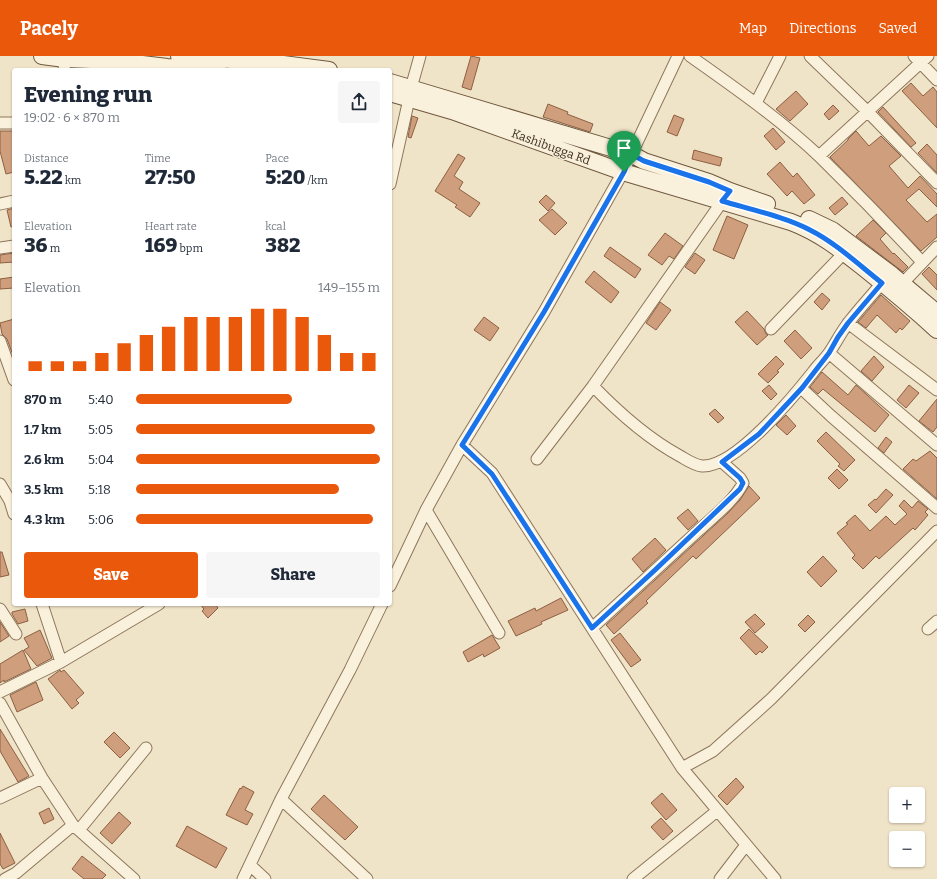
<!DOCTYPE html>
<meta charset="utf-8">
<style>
body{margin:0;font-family:Bitter,serif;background:#f6f6f7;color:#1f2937;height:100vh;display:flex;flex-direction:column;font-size:15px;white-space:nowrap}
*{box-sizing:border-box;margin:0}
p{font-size:13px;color:#747a83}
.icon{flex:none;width:22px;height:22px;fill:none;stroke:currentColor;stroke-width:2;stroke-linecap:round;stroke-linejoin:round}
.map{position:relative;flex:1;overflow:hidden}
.drawer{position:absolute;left:12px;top:12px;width:380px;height:538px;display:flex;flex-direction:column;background:#fff;border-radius:4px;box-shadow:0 1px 3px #0004}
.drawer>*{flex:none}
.fabs{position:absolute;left:889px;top:731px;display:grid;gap:8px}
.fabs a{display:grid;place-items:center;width:36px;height:36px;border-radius:4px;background:#fff;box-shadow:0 1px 3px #0004;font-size:20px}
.pin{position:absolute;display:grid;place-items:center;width:34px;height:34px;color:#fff;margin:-41px -17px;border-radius:50% 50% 50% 0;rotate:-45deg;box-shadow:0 0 4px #0007}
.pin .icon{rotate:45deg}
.round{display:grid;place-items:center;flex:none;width:42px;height:42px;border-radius:4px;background:#f6f6f7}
.overview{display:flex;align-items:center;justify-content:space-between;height:68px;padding:0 12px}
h1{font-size:22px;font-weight:800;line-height:30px}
.figures{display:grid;grid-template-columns:repeat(3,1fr);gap:6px;height:68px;padding:4px 12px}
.figures div{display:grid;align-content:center}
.figures b{font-size:20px;font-weight:800}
.figures small{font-size:11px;font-weight:400}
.figures p{font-size:11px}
.chart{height:112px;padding:8px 12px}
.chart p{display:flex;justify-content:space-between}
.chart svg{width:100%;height:72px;margin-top:4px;stroke:#ea580c;stroke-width:6}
.primary-button{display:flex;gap:8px;margin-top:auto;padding:8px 12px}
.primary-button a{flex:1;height:46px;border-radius:4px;background:#ea580c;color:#fff;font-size:16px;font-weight:800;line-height:46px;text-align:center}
.primary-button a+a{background:#f6f6f7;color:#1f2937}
ul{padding:0 12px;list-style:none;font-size:13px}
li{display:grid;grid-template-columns:64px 48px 1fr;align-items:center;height:30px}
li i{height:10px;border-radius:5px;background:#ea580c}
header{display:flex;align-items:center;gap:24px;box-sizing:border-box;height:56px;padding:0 20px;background:#ea580c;color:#fff}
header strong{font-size:19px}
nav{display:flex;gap:22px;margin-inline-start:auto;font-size:14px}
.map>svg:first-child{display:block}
.building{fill:#cf9f7d;stroke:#8d5f41}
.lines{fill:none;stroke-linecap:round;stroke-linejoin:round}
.minor-casing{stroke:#8d765c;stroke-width:13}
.secondary-casing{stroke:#6f573f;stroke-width:18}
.minor{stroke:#faf1dc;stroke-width:11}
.secondary{stroke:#faf1dc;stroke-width:16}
.route-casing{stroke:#fff;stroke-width:8}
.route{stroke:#1a73e8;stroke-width:5}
.labels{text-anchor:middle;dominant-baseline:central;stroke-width:3;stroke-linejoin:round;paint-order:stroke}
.street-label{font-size:12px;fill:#3d2e20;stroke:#f7eed8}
</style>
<header>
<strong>Pacely</strong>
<nav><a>Map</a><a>Directions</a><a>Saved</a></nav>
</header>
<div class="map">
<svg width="937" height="823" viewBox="0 0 937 823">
<rect width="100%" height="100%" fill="#f0e4c8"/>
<path class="building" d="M471,0L480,2L471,34L462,31Z
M911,27L923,40L933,31L937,36V72L902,35Z
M796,35L808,48L790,65L776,53Z
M548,48L568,56L567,58L593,68L590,76L543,61Z
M833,49L839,55L829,64L824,58Z
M883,51L916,87L911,91L878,56Z
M674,59L684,63L677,80L667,76Z
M412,60L418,62L411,82L408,81Z
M773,72L785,86L776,94L764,80Z
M0,75H13L14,116L6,118L0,95Z
M856,75L869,90L881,80L901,100L889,110L908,132L920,120L937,138V151L919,133L906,144L927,166L937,158V181L921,195L830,101L848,84V83Z
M927,88L937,99V117L918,97Z
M694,94L722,102L720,110L692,103Z
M458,98L465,102L454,120L463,126L459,133L480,147L470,161L455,151L457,149L435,135Z
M780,106L793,121L797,117L815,139L804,148L792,135L787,140L767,118Z
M546,139L555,147L548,155L539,146Z
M842,141L848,148L835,159L829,152Z
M14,152V170L11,171L7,154Z
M552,153L567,167L555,179L539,164Z
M727,160L748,169L734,203L713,194Z
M873,164L886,177L880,183L893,198L894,197L908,211L903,216L856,180Z
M665,177L683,190L674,203L669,200L662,209L648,199Z
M610,191L641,213L635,222L604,200Z
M14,197V206L0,207V199Z
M695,197L705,204L695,218L685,211Z
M929,211L937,219V234L922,218Z
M594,215L619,236L611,247L585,226Z
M14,221V232L0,233V223Z
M822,237L830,244L822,254L814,246Z
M881,239L910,265L902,274L900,272L896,277L877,259L866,272L858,266Z
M660,246L671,254L656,274L646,267Z
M747,255L764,273L766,278L768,279L757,289L735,266Z
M484,261L499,272L490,285L474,274Z
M14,263V302L7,283L2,278L0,267Z
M795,274L812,292L801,303L784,285Z
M776,300L784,308L777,315L779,316L768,327L758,318Z
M874,300L884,311L872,325L861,315Z
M822,316L848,339L856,329L889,359L875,376L823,333L818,338L810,331Z
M769,329L777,338L771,344L762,335Z
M909,329L919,337L906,352L897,344Z
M937,343V371L933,376L919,365Z
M715,353L724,362L718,367L709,358Z
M786,359L796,370L787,379L776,369Z
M826,376L855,404L844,415L838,410L840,408L817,385Z
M886,381L892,386L884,397L878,392Z
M930,395L937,402V443L903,413L913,403L916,405Z
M837,413L848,424L839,433L828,422Z
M749,430L760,442L696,503L693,500L646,545L648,547L614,578L606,569L728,457L740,444Z
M886,433L893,439L876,457L868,449L875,443L876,444Z
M904,444L912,452L918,445L928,453L925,456L928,459L915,474L913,472L879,503L876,500L863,513L852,502L855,499L837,477L848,468L846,467L855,459L870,475L886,460L895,469L907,458L899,450Z
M688,453L698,465L688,474L677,462Z
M655,482L666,494L643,516L632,503Z
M0,496H2L9,519L0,521Z
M823,500L837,515L821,531L807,516Z
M561,542L568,554L541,566L542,568L516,580L508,565L535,552L536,555Z
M200,548H215L218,552L208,562L202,555L204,553Z
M25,553L28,565L18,568L12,558V556Z
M755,558L765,568L755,577L745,566Z
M808,559L815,566L805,576L798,569Z
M0,566L9,580L0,586Z
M749,573L768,591L762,597L760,595L756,599L740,582Z
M40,574L52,602L37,610L24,594L29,591L24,582Z
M620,577L641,604L631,611L611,584Z
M492,579L500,592L484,601L483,598L468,606L463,596Z
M23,594L31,613L4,626V624L0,627V608Z
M60,614L61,616L64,614L84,637L76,644L79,647L72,653L48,623Z
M36,626L43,644L17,656L10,639Z
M0,673L29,720L18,726L0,695Z
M114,676L130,692L120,702L104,686Z
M736,722L744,731L727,749L718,740Z
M243,730L254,736L245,754L253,758L247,769L226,759L240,732L241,733Z
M662,737L677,754L666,764L651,747Z
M324,739L358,771L345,784L311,753Z
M49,752L54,763L44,768L39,757Z
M119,756L131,767L112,788L100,777Z
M661,762L673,775L663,784L651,771Z
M187,770L227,792L216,812L176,790Z
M0,777L15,807L3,813L0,808Z
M82,800L106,819L102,823H84L72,813Z"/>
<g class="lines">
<g class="minor-casing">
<path id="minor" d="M690,0C735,32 780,63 820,101C855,135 889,170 922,206
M810,0L868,56L937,127
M914,0L937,24
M64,14L65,3
M411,32L420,0
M756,47L780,0
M0,67H14
M819,100L928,0
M390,128L409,43
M0,148L14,145
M0,192L14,190
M902,228L937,191
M848,267L937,334
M771,273L844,197
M0,285L14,324
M829,297L937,389
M593,330C619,357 647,382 680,400C687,404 694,409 702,410C735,412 794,340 813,316C818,309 824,304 829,297C836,287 841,276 849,266C859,253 871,240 882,227
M801,332L831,360L937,452
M462,389L492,417L682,712L775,823
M537,403L593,330L726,140
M0,428L10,445L14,458
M426,454L499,577
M390,530L426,454L462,389L544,256L623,116L678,0
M42,548L61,606
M0,553L16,578
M592,572C628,539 663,507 699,474C713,461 735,444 743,427L740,422L722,406
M928,573L937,565
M0,636L61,606L159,548
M0,647L42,722L73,769L134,823
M682,712L713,695L771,643L937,475
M0,742L42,722
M281,743L367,823
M79,774L146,692
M250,809L265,823
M5,823L16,817L73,769
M243,823L281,743L350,614L382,548
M633,823L717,755
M720,823L746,789"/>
</g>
<g class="secondary-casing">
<path id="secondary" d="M42,0L65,3L118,5L167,11L218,14
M179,0L283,8L329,14
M390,26L631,98L644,105L709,126L730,135L767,148
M390,37L452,55L623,116L791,166C820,177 841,194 865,213C890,233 914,253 937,274
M809,163L832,174L892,219L937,257"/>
</g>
<use href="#minor" class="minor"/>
<use href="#secondary" class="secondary"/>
</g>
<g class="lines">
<g class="route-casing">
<path id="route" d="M631,98L644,105L709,126L730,135L722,145C749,153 786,161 810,174C836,187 859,209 882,227L848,267L838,281L829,297L802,332L759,378L722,406L740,422L743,427L740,433L655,514L592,572L492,418L462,389L544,256L624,116Z"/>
</g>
<use href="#route" class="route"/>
</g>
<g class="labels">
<g class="street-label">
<text transform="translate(551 91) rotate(20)">Kashibugga Rd</text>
</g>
</g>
</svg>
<div class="fabs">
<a>+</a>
<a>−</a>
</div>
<div class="pin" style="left:624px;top:116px;background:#1e9e55"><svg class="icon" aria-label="arrive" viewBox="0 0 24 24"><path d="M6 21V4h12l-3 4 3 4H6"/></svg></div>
<section class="drawer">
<div class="overview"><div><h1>Evening run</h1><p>19:02 · 6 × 870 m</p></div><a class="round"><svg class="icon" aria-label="share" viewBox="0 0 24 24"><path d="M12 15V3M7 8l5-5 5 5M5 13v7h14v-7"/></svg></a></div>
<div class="figures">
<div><p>Distance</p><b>5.22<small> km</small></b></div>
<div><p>Time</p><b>27:50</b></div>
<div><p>Pace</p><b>5:20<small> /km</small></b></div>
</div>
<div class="figures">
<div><p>Elevation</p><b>36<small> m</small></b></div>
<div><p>Heart rate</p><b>169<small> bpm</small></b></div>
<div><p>kcal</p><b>382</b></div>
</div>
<div class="chart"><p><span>Elevation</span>149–155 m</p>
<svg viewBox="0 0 160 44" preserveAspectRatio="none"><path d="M5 44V38M15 44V38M25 44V38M35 44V33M45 44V27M55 44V22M65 44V17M75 44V11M85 44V11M95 44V11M105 44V6M115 44V6M125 44V11M135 44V22M145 44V33M155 44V33"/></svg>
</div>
<ul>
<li><b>870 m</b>5:40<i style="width:64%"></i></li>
<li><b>1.7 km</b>5:05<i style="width:98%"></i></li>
<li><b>2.6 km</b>5:04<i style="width:100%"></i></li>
<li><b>3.5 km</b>5:18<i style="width:83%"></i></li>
<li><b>4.3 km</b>5:06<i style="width:97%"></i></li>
</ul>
<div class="primary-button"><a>Save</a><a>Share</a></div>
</section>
</div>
